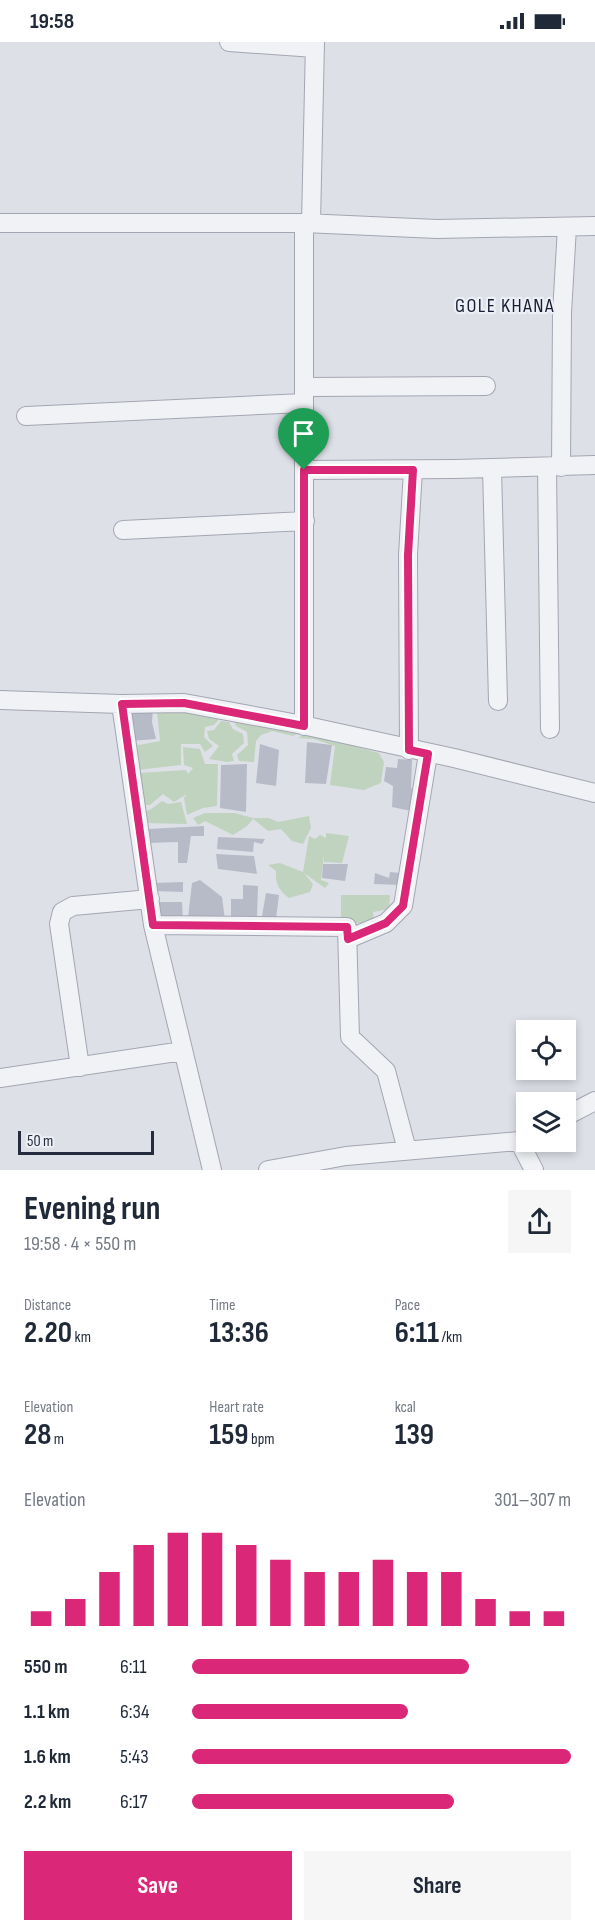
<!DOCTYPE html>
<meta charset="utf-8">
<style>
body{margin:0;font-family:"Sofia Sans Condensed",sans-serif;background:#f6f6f7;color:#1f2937;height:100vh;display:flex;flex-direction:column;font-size:22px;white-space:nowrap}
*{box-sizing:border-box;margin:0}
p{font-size:20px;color:#747a83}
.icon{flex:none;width:33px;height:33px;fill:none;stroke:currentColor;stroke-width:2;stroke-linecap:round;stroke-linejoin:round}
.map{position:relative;height:1128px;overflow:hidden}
.details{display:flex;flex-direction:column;background:#fff;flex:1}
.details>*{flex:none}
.controls{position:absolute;left:516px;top:978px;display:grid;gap:12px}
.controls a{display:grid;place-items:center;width:60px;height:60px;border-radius:0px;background:#fff;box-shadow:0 3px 9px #0003;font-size:30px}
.scale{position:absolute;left:18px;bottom:15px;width:136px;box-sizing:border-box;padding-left:6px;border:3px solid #262c40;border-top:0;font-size:16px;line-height:21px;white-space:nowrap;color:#262c40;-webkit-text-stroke:4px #edeff6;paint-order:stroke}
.pin{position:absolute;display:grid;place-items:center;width:51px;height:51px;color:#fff;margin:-62px -26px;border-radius:50% 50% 50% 0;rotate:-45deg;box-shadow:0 0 6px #0007}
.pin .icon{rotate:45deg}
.round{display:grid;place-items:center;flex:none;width:63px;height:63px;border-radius:0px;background:#f6f6f7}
.headline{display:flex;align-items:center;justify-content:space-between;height:102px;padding:0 24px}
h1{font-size:33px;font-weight:700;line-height:45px}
.figures{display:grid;grid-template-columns:repeat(3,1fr);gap:9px;height:102px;padding:6px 24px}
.figures div{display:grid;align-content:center}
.figures b{font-size:30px;font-weight:700}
.figures small{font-size:16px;font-weight:400}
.figures p{font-size:16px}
.chart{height:168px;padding:12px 24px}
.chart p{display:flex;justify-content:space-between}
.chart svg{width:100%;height:108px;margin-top:6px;stroke:#db2777;stroke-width:6}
.primary-button{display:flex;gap:12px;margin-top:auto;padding:12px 24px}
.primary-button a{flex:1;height:69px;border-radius:0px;background:#db2777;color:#fff;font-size:24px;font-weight:700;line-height:69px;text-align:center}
.primary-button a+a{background:#f6f6f7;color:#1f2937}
ul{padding:0 24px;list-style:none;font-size:20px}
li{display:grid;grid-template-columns:96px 72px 1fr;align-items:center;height:45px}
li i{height:15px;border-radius:8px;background:#db2777}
.status{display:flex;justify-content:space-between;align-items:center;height:42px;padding:0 30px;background:#fff;direction:ltr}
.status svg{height:16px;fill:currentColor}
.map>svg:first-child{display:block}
.green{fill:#c0d3be}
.building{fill:#b7bbc8}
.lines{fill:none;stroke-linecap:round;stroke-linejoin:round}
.minor-casing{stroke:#a3a6b2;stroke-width:20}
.minor{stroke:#f0f2f6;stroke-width:18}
.route-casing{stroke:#fff;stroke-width:12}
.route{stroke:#db2777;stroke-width:8}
.labels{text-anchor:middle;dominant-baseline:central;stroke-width:4.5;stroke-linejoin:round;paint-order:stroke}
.neighbourhood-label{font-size:20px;letter-spacing:1.5px;fill:#181d31;stroke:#edeff6}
</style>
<div class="status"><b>19:58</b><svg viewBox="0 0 49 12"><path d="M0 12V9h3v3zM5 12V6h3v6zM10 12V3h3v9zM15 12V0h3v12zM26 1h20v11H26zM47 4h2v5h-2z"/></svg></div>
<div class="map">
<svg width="595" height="1128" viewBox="0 0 595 1128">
<rect width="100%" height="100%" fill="#dee0e8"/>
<path class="green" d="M191,667L302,689L293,694L272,689L261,693L256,699L254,720L239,719L237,713L248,703L247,690L236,684L233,676L221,675L214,683L205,685L204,695L213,704L205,710L200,702H181V723L137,728L133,704L160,699L157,670Z
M221,679L229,680L233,687L243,692L244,701L232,712L234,719L227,720L209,717L219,704L209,697L207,689L214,688Z
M307,691L379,711L384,720L381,741L364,748L330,743L335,704L314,697L298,696Z
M183,705L200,707L205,722H218L217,764L203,766L187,773L184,756L187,752L174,760L163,752L150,763L125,762L127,749L124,732L186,728L188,732L193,726L184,723Z
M162,759L168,762L181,760L187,782L144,781V770L151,767Z
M205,771H235L253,776H269L278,780L309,774L311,786L303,802L292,799L281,787L268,789L253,777L247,784L233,793L205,779L198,783L193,776Z
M326,791L349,794L342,821L324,820V813L321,838L329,841L325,846L304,831L313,842L310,850L289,856C279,848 275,842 276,829L268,823L280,821L303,830L309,794L315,797L320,793L326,796Z
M341,853H390L389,867L373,870L374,881H341Z"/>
<path class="building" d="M129,667H153L152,680L156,697L130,699Z
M307,700L332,703L326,742L305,741Z
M260,702L279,708L276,744L256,741Z
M398,717L412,718L411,746L416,749L411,769L392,765L393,744L384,739L386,725L397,726Z
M247,722L246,770L220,766L221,723Z
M204,784V794H191L187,821H178V800L147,801L148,787Z
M218,795L265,797L262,802L254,800L253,810L217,807Z
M216,812L254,814L257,832L218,827Z
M323,822H348L345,839L322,836Z
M390,830L400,831V843L374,842L375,831L389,836Z
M200,838L222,855L225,878L188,876L192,841Z
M183,840V850L154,849V841Z
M243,843L258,844L257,876H231V857H243Z
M266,851L279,853L276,877L262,874Z
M155,860H182L183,879L157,877Z"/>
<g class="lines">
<g class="minor-casing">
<path id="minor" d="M229,0L315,6
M0,181H304L437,187L595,184
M311,181L315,0
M304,345L486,344
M26,374L304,361
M547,425L550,687
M561,425L562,271L567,185
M492,426L498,659
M304,428L455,427L595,423
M123,488L305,479
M0,658L121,662L184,661L298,682L454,716L595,751
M121,662L153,883L212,1128
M304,684V181
M409,708L408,513L413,428
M153,883L347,885L350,995L386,1029L407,1108
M348,897L386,881L403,864L428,712
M80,1025L59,882L62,870L73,864L150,857
M0,1036L183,1009
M566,1074L595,1059
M519,1099L534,1128
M268,1128L346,1114L519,1099L526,1095"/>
</g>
<use href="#minor" class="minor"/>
</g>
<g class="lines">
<g class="route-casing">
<path id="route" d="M304,428H413L408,513L409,708L428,712L403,864L386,881L348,897L347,885L153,883L122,662L184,661L304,684Z"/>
</g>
<use href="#route" class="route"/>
</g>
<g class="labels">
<g class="neighbourhood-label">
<text x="505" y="264">GOLE KHANA</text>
</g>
</g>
</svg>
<div class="controls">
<a><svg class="icon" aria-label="locate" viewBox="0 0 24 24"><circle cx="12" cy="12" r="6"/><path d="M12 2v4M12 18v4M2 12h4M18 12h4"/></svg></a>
<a><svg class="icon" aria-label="layers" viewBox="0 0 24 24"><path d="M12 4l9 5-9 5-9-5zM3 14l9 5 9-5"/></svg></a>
</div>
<div class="scale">50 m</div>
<div class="pin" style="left:304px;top:428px;background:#1e9e55"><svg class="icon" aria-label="arrive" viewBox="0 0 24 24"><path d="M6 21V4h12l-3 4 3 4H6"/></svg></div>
</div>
<section class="details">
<div class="headline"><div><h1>Evening run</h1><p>19:58 · 4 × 550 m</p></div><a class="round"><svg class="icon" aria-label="share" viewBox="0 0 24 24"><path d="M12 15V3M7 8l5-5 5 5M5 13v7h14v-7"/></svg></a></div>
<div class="figures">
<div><p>Distance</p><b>2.20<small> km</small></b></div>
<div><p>Time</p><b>13:36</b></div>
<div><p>Pace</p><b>6:11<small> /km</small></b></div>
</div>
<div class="figures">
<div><p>Elevation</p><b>28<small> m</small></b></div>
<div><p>Heart rate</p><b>159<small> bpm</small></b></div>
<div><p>kcal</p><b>139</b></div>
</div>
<div class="chart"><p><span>Elevation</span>301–307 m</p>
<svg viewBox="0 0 160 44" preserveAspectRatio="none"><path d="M5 44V38M15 44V33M25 44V22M35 44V11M45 44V6M55 44V6M65 44V11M75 44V17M85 44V22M95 44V22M105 44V17M115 44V22M125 44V22M135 44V33M145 44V38M155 44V38"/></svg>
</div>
<ul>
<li><b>550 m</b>6:11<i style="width:73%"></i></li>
<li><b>1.1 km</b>6:34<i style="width:57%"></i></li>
<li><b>1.6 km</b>5:43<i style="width:100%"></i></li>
<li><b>2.2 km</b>6:17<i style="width:69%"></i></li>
</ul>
<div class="primary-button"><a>Save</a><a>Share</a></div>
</section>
